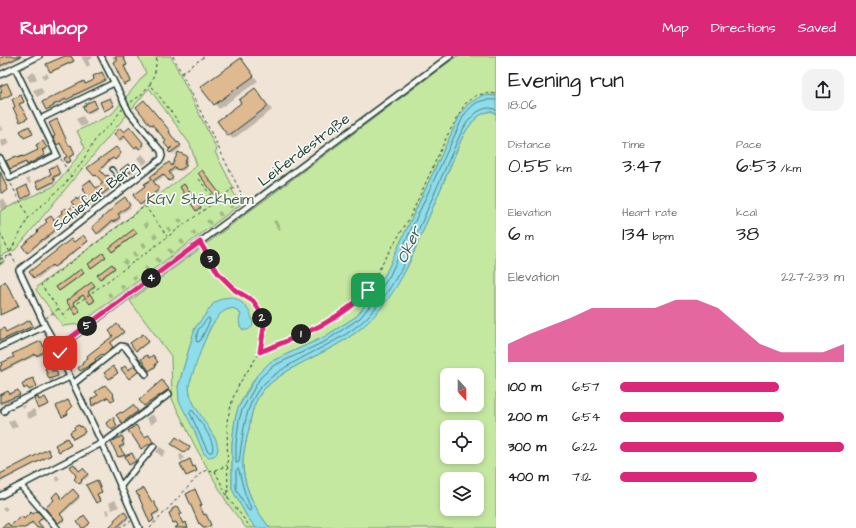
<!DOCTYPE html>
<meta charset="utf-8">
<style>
body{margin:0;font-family:"Architects Daughter",sans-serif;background:#f2f2f2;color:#202124;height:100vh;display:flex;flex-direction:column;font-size:15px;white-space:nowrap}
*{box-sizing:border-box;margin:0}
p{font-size:13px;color:#757577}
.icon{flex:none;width:22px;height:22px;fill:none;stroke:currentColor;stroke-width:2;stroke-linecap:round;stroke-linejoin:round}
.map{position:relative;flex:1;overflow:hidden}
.side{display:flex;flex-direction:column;background:#fff;width:360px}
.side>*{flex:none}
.needle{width:26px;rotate:159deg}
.buttons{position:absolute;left:440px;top:312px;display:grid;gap:8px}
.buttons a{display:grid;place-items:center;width:44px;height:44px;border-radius:8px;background:#fff;box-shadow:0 2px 6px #0003;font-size:20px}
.pin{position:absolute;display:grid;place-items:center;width:34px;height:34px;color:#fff;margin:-17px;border-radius:8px;box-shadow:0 2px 6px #0006}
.km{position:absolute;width:20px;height:20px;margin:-10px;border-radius:50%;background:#222;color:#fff;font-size:11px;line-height:20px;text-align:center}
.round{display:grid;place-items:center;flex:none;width:42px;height:42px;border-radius:12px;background:#f2f2f2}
.overview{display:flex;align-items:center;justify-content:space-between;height:68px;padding:0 12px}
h1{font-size:22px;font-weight:600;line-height:30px}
.figures{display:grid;grid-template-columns:repeat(3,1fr);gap:6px;height:68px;padding:4px 12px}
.figures div{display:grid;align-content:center}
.figures b{font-size:20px;font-weight:600}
.figures small{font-size:11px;font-weight:400}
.figures p{font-size:11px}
.chart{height:112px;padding:8px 12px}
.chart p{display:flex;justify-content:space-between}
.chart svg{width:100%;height:72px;margin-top:4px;fill:#db2777;opacity:.7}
ul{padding:0 12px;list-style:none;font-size:13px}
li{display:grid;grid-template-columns:64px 48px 1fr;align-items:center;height:30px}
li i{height:10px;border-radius:5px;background:#db2777}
header{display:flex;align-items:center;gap:24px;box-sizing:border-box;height:56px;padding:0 20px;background:#db2777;color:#fff}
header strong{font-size:19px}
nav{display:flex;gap:22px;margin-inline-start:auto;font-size:14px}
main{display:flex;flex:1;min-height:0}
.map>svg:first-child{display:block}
.green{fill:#c5e8a1;stroke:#72926a;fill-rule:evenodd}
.water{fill:#8eddeb;stroke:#629da2}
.shadow{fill:#0003}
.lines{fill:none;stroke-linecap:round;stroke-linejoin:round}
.shore{stroke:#4b7d7d;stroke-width:1}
.building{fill:#dfb990;stroke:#1f3d34}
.lane-casing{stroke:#1f3d34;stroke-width:5.5}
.street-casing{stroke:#1f3d34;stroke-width:8}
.path{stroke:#1f3d34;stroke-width:1;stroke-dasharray:3 3;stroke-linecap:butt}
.lane{stroke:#f6f6f2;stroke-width:2.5}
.street{stroke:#f6f6f2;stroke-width:5}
.route-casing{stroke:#fff;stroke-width:8}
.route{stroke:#db2777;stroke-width:5}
.labels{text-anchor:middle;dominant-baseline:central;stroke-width:3.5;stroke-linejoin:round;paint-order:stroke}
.street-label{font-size:15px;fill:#1f3d34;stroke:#f6f6f2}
.park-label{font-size:15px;fill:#405f4a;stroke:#f6f6f2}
.water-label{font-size:16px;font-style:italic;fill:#355d59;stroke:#f6f6f2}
</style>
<header>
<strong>Runloop</strong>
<nav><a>Map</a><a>Directions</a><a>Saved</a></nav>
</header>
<main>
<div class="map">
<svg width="496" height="472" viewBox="0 0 496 472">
<rect width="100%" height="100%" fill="#efe4d5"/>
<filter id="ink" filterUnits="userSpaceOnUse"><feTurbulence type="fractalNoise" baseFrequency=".025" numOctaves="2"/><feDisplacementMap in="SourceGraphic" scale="8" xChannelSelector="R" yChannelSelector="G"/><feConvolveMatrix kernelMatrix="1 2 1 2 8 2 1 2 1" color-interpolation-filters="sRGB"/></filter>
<g filter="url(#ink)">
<path class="green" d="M138,0H171L217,94L215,96L233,131L231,133L241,148L80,268L63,270L36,234L39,229L75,203L197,110L190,88L149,32L15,194L0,200L4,206L0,209V155L54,130L85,92L77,75L112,58L146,17Z
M457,0H496V40L489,39L461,57L386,217L368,245L357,260L324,281L270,306L257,319L246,336L238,352L235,363L232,387V433L246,459L256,472H246L228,448L196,392L172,343L171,300L130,245ZM223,242L253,265L240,262L241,258L233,252C229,253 223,254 219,258C210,268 191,315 189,329C189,332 190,336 190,338C194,353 208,371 216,384L204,398L178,331L195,272L214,247Z
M491,55L496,58V472H270C256,455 245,434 243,412C242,400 246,386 249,373C251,358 254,344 265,332C291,307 327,298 355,277C377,261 400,228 411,203C424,172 437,142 450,111C456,97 461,80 471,68C476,61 482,57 491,55ZM447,319H477V349H447ZM447,371H477V401H447ZM447,423H477V453H447Z"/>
<path class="water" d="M483,39L496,40V58L491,55C482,57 476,61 471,68C461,80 456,97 450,111C437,141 425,171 412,200C400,229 380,259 355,277C327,298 291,307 265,332C254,344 251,358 249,373C246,386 242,400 243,412C245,434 256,455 270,472H256L246,459L232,433V387L235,363L238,352L257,319L270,306L324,281L357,260L368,245L386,217L461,57L468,48Z
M232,241C244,246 253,256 253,270L248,274H243L240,270L239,264L241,258L233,252L226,254L220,258L210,272L202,291L189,329L190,339L194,348L216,384L218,392L217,397L214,400L209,401L204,398L194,374L179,345L178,331L195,272L214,247L223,242Z"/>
<path class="shadow" d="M7,0H24L0,12V4Z
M67,0H71L74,6L52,16L51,15Z
M81,0H92L93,2L88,4L90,9L87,11Z
M112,0H123L127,10L125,11L132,26L126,29L125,28Z
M241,3L258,25L219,53L202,31Z
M34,16L37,23L30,26L27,20Z
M47,17L49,21L44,23L42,19Z
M102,18L106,25L47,54L43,47L92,26Z
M41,31L44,37L37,41L33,34Z
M255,33L272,54L233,83L228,79L242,47Z
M21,40L24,47L19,49L28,63L22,66L17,51Z
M95,47L98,53L88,58L86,57Z
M146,47L171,77L169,79L177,88H178L182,91L173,98L169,95L171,93L165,87L168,85L154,69L153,70L151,68Z
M83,60L87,68L81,71L76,63Z
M0,69L3,74L0,75Z
M132,74L145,90L141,94L139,91L136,93L126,81L121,85L115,78L124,77Z
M7,82L10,87L3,91L0,85Z
M55,82L71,91L75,99L69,102L71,106L68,107L67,106L68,101L62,88L59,89Z
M43,86L47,93L43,96L46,101L29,110L27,107L12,114L11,112L18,103L24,102L39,95Z
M117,93L121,99L116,104L115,102L109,106L101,115L105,122L108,120L116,130L103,140L100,137L91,144L93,147L71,165L70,164L45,184H44L29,197L23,191L54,165L76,150L77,145L104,127L98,119L96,121L89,112Z
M142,98L148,105L143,109L137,102Z
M187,101L188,102L186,109L187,111L183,115L182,114L180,115L177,112L169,119L174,124L171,126L166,119L154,127L160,135L143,150L134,139L146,130L145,129Z
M56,111L61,119L53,123L55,127L41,134L40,133L53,119Z
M130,111L134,116L127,122L125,120Z
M0,117L8,135L4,138L1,134L0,135Z
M29,122L31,127L29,128L26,123Z
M3,142L8,151L2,154L0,152V144Z
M126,144L131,151L119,160L121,163L116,167L114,166L100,178L93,171Z
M231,147L234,150L231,153L228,149Z
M220,155L223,159L220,161L217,157Z
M180,162L183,165L180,167L177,164Z
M209,163L212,167L209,169L206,165Z
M276,164L281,173L278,174L273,165Z
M146,166L149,169L146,172L143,168Z
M169,170L172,174L169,176L166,172Z
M194,174L197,178L194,180L191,177Z
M134,175L137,178L113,196L110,192Z
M155,177L158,181L155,183L152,179Z
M83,180L88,186L56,211L54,210L37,223L31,216Z
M182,183L185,187L182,189L179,185Z
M144,186L147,190L144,192L141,188Z
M170,192L173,196L170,198L167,194Z
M135,195L138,199L135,201L132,197Z
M102,198L105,202L92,212L89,208Z
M158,201L161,205L158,207L155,203Z
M125,203L128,207L125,209L122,206Z
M112,209L115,213L102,223L99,219Z
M146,210L149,213L146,216L143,212Z
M81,215L84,218L60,235L57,231Z
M135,219L137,222L135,225L132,221Z
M6,227L19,251L0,259V232Z
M92,227L95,231L88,237L95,246L92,248L85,239L73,247L80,256L77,258L68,245Z
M122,228L125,231L122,234L120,230Z
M110,236L113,240L110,242L107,238Z
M30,265L33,272L0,287V276L6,277Z
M117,270L124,277L110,288L113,292L104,299L103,298L95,304L96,306L82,315L79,312L114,280Z
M143,279L149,286L138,295L132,288Z
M41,286L47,297L38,301L37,299L0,317V311Z
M153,301L158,307L155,309L156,311L151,315L142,304H149Z
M134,311L139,316L130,323L122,314L128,316Z
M56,315L58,320L52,322L54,325L50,327L49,324L51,323L50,322L52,316Z
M162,325L169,334L145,350L141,344Z
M105,330L114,340L113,341L114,344L112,345L109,341L94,350Z
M18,335L20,340L0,349V343Z
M35,343L39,345L46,343L49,349L39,353Z
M24,349L25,351L22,352L21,350Z
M133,350L138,356L123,367L118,359H122Z
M34,353L37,359L29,363L26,357Z
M152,358L157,364L151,369L146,362Z
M14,363L18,370L12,373L8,366Z
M83,372L85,377L75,383L71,377Z
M123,383L125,386L123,387L125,391L120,393L126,401L133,399L136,406L130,409L126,400L121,402L119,401L113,386Z
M68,384L71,390L60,396V395Z
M160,391L166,395L162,401L156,395Z
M47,395L51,400L15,418V419L11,420L0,427V418Z
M182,398L184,402L181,406L179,399Z
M181,409L196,412L197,416L187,420Z
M83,413L89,420L81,426L83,427L81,429L75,423Z
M57,420L60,424L58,426L55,422Z
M144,433L159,457L153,460L155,465L153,468L139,440Z
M73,435L80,442L60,460L65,465L60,467L47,452L62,444Z
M195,435L202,450L200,451L212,472H203Z
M115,444L119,451L112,454L109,447Z
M5,450L8,453L5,455L2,452Z
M108,453L110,458L107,459L105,454Z
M37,456L43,463L38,467L42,472H38L34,467L27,472H3L10,471L33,460Z
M126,458L128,463L119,472H110Z"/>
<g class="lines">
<path class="shore" d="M496,44C479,43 475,46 464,59L390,219L372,247L360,262L326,285L273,310L260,322L242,354L239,364L236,388V407L239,406C242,386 244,357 255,339C271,311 326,293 352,274C375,258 390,233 404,208C410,198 414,186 418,175C428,152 438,129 448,106C454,93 459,79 466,68C472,59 485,47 496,54
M209,262L210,265L200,285L197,286L196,284L198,274L207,263Z
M191,354L193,355C199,364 217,387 212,396H209L207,394L190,357Z
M238,413L239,414C242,428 245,440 251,452L250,455L248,454L236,433V415Z"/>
</g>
<path class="building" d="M5,0H21L0,10V2Z
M65,0H71L74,5L50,16L46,8Z
M115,0H123L127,9L124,10L131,25L124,29L113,6L117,4Z
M241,2L254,20L214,49L200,31Z
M102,16L106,24L74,39V40L66,44V43L53,49L54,50L46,54L42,46L84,25L85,28L92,25L94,23L93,20Z
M7,27L12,38L0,44V36H2L0,30Z
M255,32L268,50L228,80L217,65L241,47L239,44Z
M21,39L24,46L19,48L28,62L20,66L13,52L15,51L12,43Z
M110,42L114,50L104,55L100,46Z
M94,44L97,51L86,57L83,51L86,49L85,48Z
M144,44L170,75L169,76L177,87L178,86L181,89L170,97L168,95L172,91L169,93L164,87L166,85L152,68L150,69L136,51Z
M57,63L69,90L71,89L75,98L69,101L71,105L66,107L64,102L67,101L60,87L57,89L53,81L55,80L49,67Z
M29,70L33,78L24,82L20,75Z
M130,71L144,88L139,93L137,90L134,92L124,80L119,84L114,78L120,72L124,76Z
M43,85L47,92L42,94L45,99L27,109L26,106L23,107L10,113L6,105L16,100L17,102L23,100V101L38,94L36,89Z
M116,91L121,97L115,104L113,102L108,105L100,114L105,120L108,119L115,128L101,139L99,136L90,143L92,145L76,159L69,165L68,164L43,184V183L27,197L22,190L38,176L37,175L47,166L45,164L51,160L54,164L62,157L61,155L65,152L68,154L74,149L71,146L76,142L77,144L86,137L83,134L85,133L82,130L90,124L96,132L103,127L96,119L94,120L87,112Z
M178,96L187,100L184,108L187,109L180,114L179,113L177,114L175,111L169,116L173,122L169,125L163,118L153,125L159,133L140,149L133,139L145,130L144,128L152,123L150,121L169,106L172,110Z
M128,108L133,114L125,120L120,114Z
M56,109L60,118L53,121L55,125L39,133L36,126L51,118L49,113Z
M202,114L220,138L216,141L198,117Z
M0,115L8,134L2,137L0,133Z
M184,128L201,152L196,155L180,131Z
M27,129L31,138L22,143L17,134Z
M125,141L130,149L118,158L120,161L113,166L112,165L97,178L92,171L114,151L113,150Z
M134,173L137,177L112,196L109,192Z
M83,179L88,185L54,211L52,209L34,222L29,216L71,183L74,186Z
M103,197L106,201L91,212L88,208Z
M112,208L115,212L100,223L97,219Z
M81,213L84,217L59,235L56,231Z
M5,225L19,250L0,259V230Z
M92,226L95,230L88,236L95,244L90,248L83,239L80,241L73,246L80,255L76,259L66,245Z
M30,264L33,270L0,285V274L4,272L6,276Z
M117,268L124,276L110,287L113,291L103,299L102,298L95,303L96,305L80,315L78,312L83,308L82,306L88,302L87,300L92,296L113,280L109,275Z
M143,278L149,285L136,295L130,287Z
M41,285L46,295L36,300L35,298L1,315L0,312V310L2,309L1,307L14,301L12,298Z
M147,299L149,302L153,299L158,306L155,308L156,310L149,315L141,303Z
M113,310L118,317L109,323L104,317Z
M125,310L128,314L134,310L139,315L129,323L121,313Z
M50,311L52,315L56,314L58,320L49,323L45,312Z
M33,322L37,330L29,334L27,331L24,333L22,328L25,327V325Z
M162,324L169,333L144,350L139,344Z
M105,329L114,339L113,340L115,343L111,345L108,341L92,350L91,343L98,339L95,336Z
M18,334L20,339L0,347V339L8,335L10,338Z
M38,341L39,344L45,341L49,348L38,353L34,343Z
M68,344L72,351L67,356L68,358L62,361L56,350Z
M133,349L138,355L122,367L116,359L121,356L122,357Z
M113,361L117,370L112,374L106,367Z
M79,369L80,371L82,370L85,376L73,383L70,376L75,373L74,371Z
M136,369L144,381L149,379L153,386L141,393L134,382L128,375Z
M122,380L124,384L122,385L124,389L119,391L125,399L118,401L111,386Z
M176,381L190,391L188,395L186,394L184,396L171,388Z
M67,382L71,389L59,396L55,389Z
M48,393L51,399L0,425V418Z
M132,397L136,405L129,409L125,400Z
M190,403L193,411L195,410L197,415L186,420L180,408Z
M74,408L79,415L83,412L88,418L81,424L82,425L79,428L74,423L76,421L75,418L69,411Z
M97,424L102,436L97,438L100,445L96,447L86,429Z
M144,432L152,446L153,445L159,455L152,459L154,463L150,467L139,441L140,440H138L136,436Z
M73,433L79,440L60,458L64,463L58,467L45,452L54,444L52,441L57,436L62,443Z
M195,433L202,449L200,450L204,459L206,458L211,469L206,472H203L200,467L199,468L186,438Z
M178,450L182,458L179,459L183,468L186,466L188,472H174L178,470L176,466L173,467L169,457L172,455V453Z
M37,455L43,461L38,466L43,472H37L32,466L25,472H1L8,467L10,470L22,460L24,463L31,456L33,458Z
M124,455L128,461L116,472H109L115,466L114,464Z
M84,459L90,467L84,472H82L77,466Z"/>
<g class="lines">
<g class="lane-casing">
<path id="lane" d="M112,113L125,131"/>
</g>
<g class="street-casing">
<path id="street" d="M0,19L39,0
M40,63L114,27
M0,102L10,122L57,99L15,12
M0,291L45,270
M60,293L57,291L45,270L19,214L161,103L162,100L161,95L129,56L101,0
M73,328L121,290L125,291L146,318
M4,355L7,351L70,321
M21,430L57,472
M120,431L154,390
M0,440L106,385L169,338
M139,472L98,379L61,302L60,293L63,288L450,0"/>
</g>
<path class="path" d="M173,0L245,145
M182,17L205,0
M150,28L155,16L157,0
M131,46L141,39L150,28L181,69
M61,103L71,121
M199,123L215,145
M11,128L28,160
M0,177L17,210
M202,191L218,217L235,234L253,245L262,260L264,271L260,296L239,328L233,342L227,365L228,442
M0,203L9,200
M0,208L11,199V194L29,161L65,128L80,109L97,81L112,67L122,53
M63,258L231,134L238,131
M46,262L58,253
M67,264L41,229L145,150L167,180
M260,296L325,267L357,247L368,235L381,210L410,161L448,78L465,48L477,39L490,37L496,38
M215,415L228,442L251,472
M119,472L131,465
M150,472L202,416L207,414L215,415L227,409"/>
<use href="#lane" class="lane"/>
<use href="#street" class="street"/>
</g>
</g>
<g class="lines" filter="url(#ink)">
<g class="route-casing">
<path id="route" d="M60,297L63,288L70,282L200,186L218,217L235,234L253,245L258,252L262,260L264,271L260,296C298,280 340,266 368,234"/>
</g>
<use href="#route" class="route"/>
</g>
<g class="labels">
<g class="street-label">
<text transform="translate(304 94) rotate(-37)">Leiferdestraße</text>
<text transform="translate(95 140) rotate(-38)">Schiefer Berg</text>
</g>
<g class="park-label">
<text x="200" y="143">KGV Stöckheim</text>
</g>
<g class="water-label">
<text transform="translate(409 189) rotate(-66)">Oker</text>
</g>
</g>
</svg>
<div class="buttons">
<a><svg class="needle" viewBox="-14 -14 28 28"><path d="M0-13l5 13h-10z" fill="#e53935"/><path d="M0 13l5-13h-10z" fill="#757577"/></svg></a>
<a><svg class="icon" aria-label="locate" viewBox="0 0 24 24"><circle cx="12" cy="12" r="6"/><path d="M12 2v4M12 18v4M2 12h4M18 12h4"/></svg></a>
<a><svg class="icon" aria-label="layers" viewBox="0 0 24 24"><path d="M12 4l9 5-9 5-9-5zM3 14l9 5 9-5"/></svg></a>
</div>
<div class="pin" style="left:368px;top:234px;background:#1e9e55"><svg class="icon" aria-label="arrive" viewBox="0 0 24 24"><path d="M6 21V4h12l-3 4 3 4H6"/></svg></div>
<div class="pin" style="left:60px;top:297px;background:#d93025"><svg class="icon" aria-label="check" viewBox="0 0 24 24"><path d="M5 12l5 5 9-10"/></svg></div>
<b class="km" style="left:301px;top:278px">1</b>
<b class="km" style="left:262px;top:262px">2</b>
<b class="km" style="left:210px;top:203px">3</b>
<b class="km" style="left:151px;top:222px">4</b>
<b class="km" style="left:87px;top:270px">5</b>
</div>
<section class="side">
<div class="overview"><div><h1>Evening run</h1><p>18:06</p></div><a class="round"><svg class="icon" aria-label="share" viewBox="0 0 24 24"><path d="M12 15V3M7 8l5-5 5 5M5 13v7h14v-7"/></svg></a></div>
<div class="figures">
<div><p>Distance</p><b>0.55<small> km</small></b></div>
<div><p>Time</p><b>3:47</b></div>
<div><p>Pace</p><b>6:53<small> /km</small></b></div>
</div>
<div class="figures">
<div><p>Elevation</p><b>6<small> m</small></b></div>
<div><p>Heart rate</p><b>134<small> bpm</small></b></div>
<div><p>kcal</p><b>38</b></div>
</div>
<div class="chart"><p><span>Elevation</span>227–233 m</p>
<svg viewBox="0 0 160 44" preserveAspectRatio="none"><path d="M0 44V33L10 27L20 22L30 17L40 11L50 11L60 11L70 11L80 6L90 6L100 11L110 22L120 33L130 38L140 38L150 38L160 33V44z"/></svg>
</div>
<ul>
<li><b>100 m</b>6:57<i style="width:71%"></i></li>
<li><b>200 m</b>6:54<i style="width:73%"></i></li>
<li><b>300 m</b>6:22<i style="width:100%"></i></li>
<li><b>400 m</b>7:12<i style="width:61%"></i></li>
</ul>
</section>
</main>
